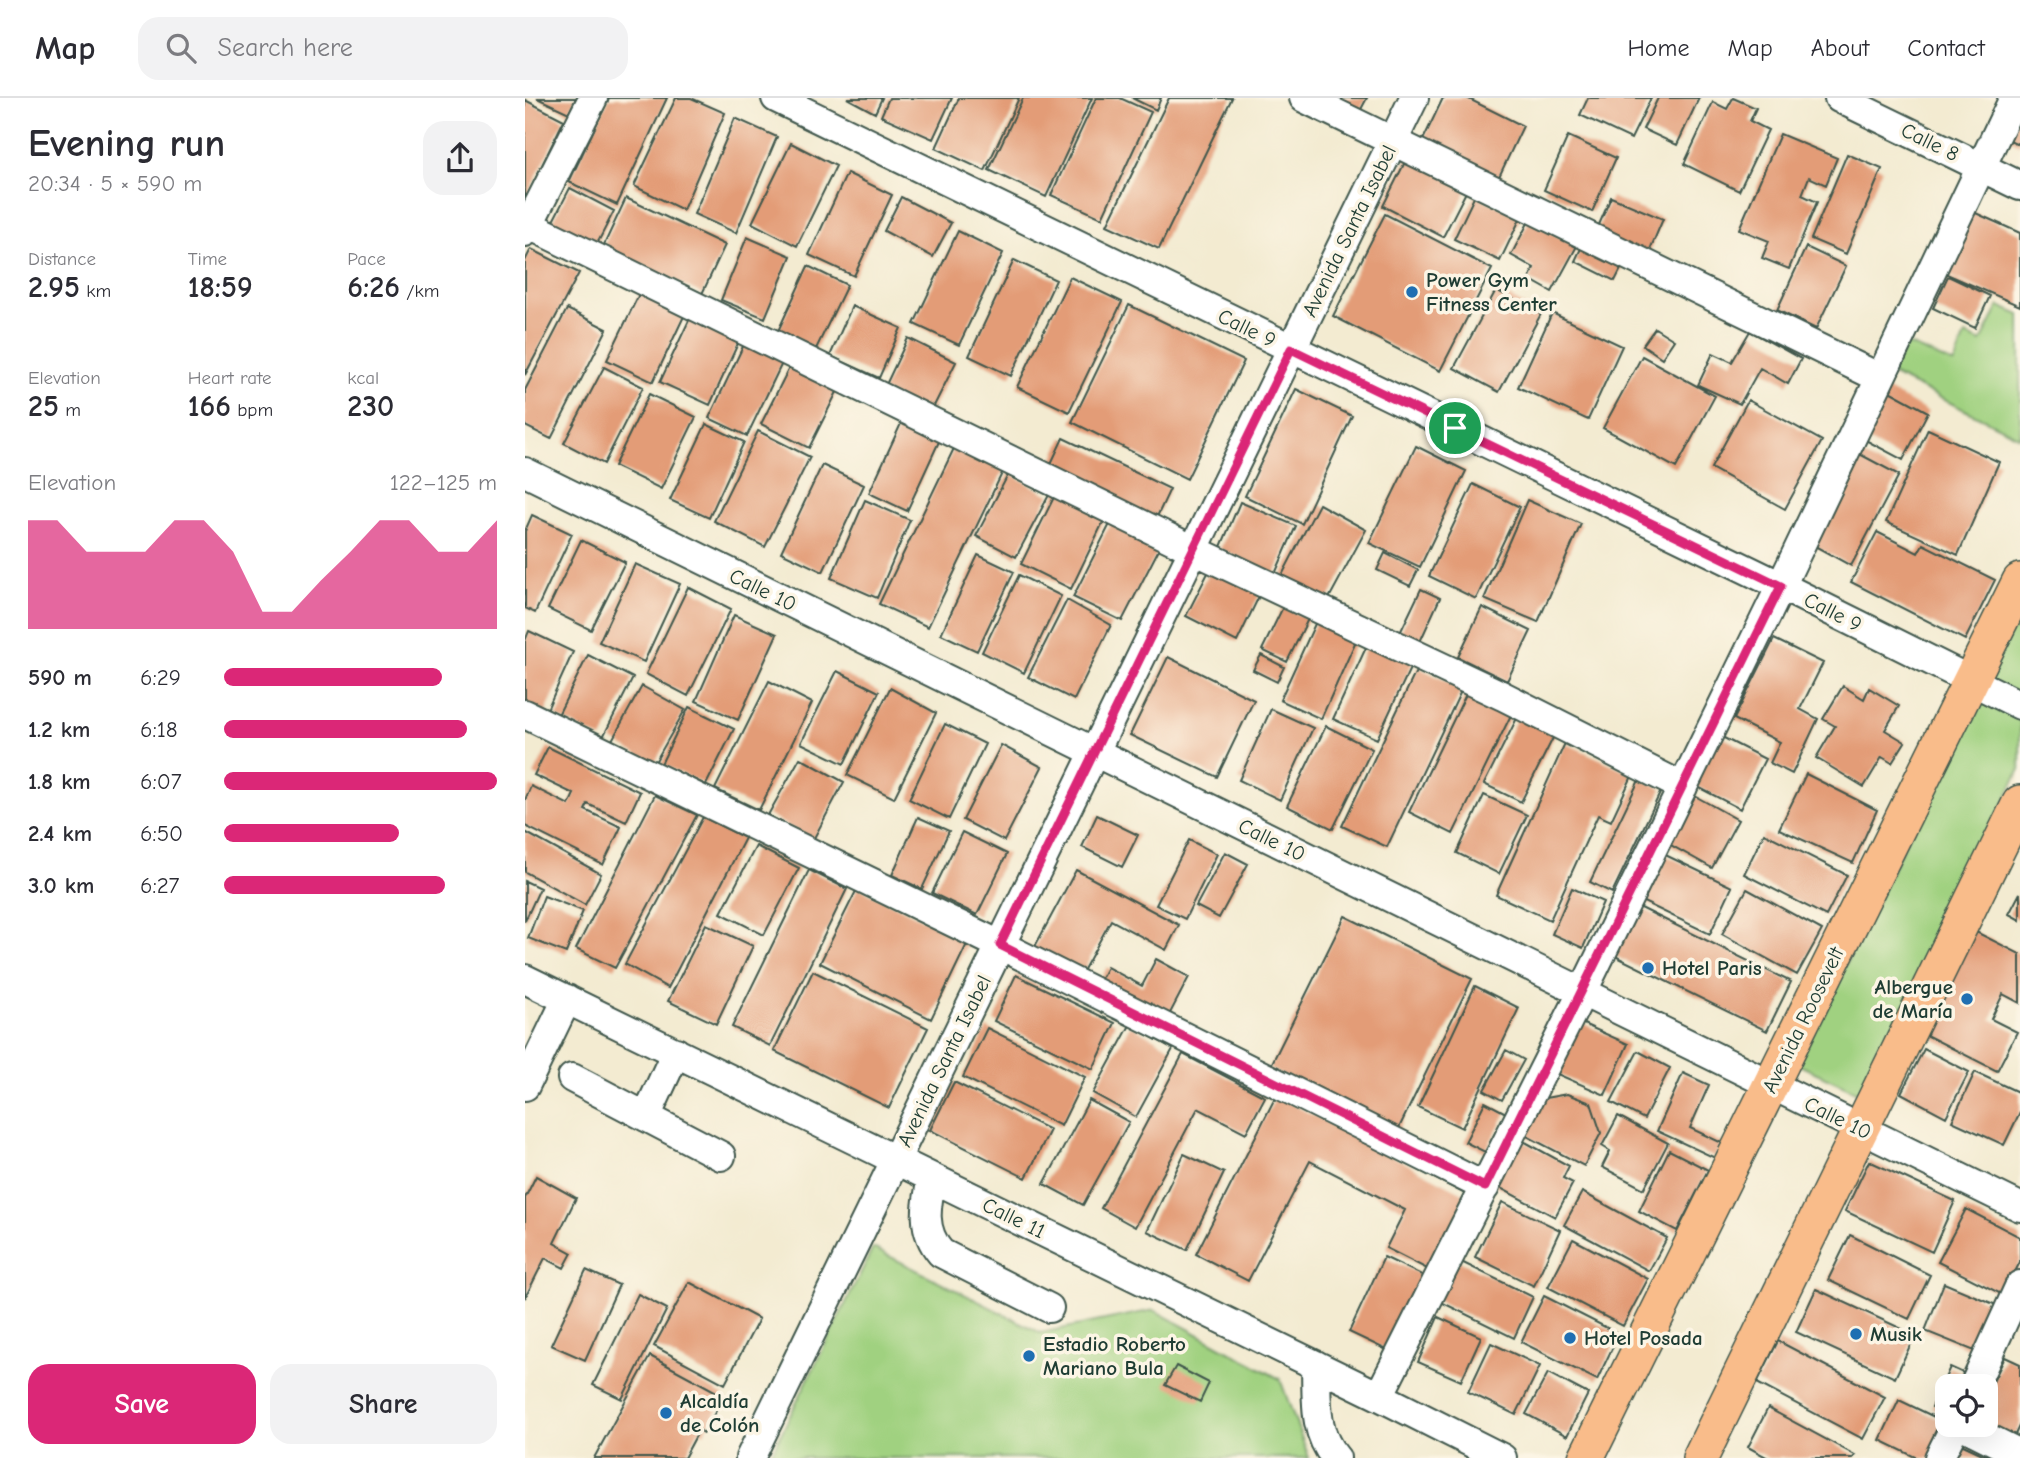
<!DOCTYPE html>
<meta charset="utf-8">
<style>
body{margin:0;font-family:"Comic Neue",sans-serif;background:#f2f2f3;color:#2b2b33;height:100vh;display:flex;flex-direction:column;font-size:26px;white-space:nowrap}
*{box-sizing:border-box;margin:0}
p{font-size:23px;color:#7c7c81}
.icon{flex:none;width:38px;height:38px;fill:none;stroke:currentColor;stroke-width:2;stroke-linecap:round;stroke-linejoin:round}
.map{position:relative;flex:1;overflow:hidden}
.sheet{display:flex;flex-direction:column;background:#fff;width:525px}
.sheet>*{flex:none}
.tools{position:absolute;left:1410px;top:1276px;display:grid;gap:14px}
.tools a{display:grid;place-items:center;width:63px;height:63px;border-radius:14px;background:#fff;box-shadow:0 7px 28px #0002;font-size:35px}
.pin{position:absolute;display:grid;place-items:center;width:60px;height:60px;color:#fff;margin:-30px;border:4px solid #fff;border-radius:50%;box-shadow:0 2px 7px #0007}
.round{display:grid;place-items:center;flex:none;width:74px;height:74px;border-radius:21px;background:#f2f2f3}
.overview{display:flex;align-items:center;justify-content:space-between;height:119px;padding:0 28px}
h1{font-size:38px;font-weight:700;line-height:52px}
.metrics{display:grid;grid-template-columns:repeat(3,1fr);gap:10px;height:119px;padding:7px 28px}
.metrics div{display:grid;align-content:center}
.metrics b{font-size:30px;font-weight:700}
.metrics small{font-size:19px;font-weight:400}
.metrics p{font-size:19px}
.chart{height:196px;padding:14px 28px}
.chart p{display:flex;justify-content:space-between}
.chart svg{width:100%;height:126px;margin-top:7px;fill:#db2777;opacity:.7}
.primary-button{display:flex;gap:14px;margin-top:auto;padding:14px 28px}
.primary-button a{flex:1;height:80px;border-radius:21px;background:#db2777;color:#fff;font-size:28px;font-weight:700;line-height:80px;text-align:center}
.primary-button a+a{background:#f2f2f3;color:#2b2b33}
ul{padding:0 28px;list-style:none;font-size:23px}
li{display:grid;grid-template-columns:112px 84px 1fr;align-items:center;height:52px}
li i{height:18px;border-radius:9px;background:#db2777}
header{display:flex;align-items:center;gap:42px;box-sizing:border-box;height:98px;padding:0 35px;background:#fff;border-bottom:2px solid #e1e1e2}
header strong{font-size:33px}
nav{display:flex;gap:38px;margin-inline-start:auto;font-size:24px}
.search{width:490px;height:63px;background:#f2f2f3;display:flex;align-items:center;gap:18px;box-sizing:border-box;padding:0 24px;border-radius:21px;color:#7c7c81;font-size:26px}
main{display:flex;flex:1;min-height:0}
.map>svg:first-child{display:block}
.green{fill:#a0d180;stroke:#60875a;stroke-width:2}
.building{fill:#e39c77}
.lines{fill:none;stroke-linecap:round;stroke-linejoin:round}
.minor-casing{stroke:#3f574c;stroke-width:32}
.major-casing{stroke:#3f574c;stroke-width:38}
.minor{stroke:#fff;stroke-width:28}
.major{stroke:#f9bc8a;stroke-width:35}
.route-casing{stroke:#fff;stroke-width:14}
.route{stroke:#db2777;stroke-width:9}
.poi-dot{fill:#1f6fb2;stroke:#fcf5e5;stroke-width:2.5}
.labels{text-anchor:middle;dominant-baseline:central;stroke-width:7;stroke-linejoin:round;paint-order:stroke}
.street-label{font-size:21px;fill:#1f3d34;stroke:#fcf5e5}
.poi-label{font-size:21px;font-weight:bold;fill:#1f3d34;stroke:#fcf5e5;text-anchor:start}
</style>
<header>
<strong>Map</strong>
<div class="search"><svg class="icon" aria-label="search" viewBox="0 0 24 24"><circle cx="10" cy="10" r="6"/><path d="M15 15l6 6"/></svg>Search here</div>
<nav><a>Home</a><a>Map</a><a>About</a><a>Contact</a></nav>
</header>
<main>
<section class="sheet">
<div class="overview"><div><h1>Evening run</h1><p>20:34 · 5 × 590 m</p></div><a class="round"><svg class="icon" aria-label="share" viewBox="0 0 24 24"><path d="M12 15V3M7 8l5-5 5 5M5 13v7h14v-7"/></svg></a></div>
<div class="metrics">
<div><p>Distance</p><b>2.95<small> km</small></b></div>
<div><p>Time</p><b>18:59</b></div>
<div><p>Pace</p><b>6:26<small> /km</small></b></div>
</div>
<div class="metrics">
<div><p>Elevation</p><b>25<small> m</small></b></div>
<div><p>Heart rate</p><b>166<small> bpm</small></b></div>
<div><p>kcal</p><b>230</b></div>
</div>
<div class="chart"><p><span>Elevation</span>122–125 m</p>
<svg viewBox="0 0 160 44" preserveAspectRatio="none"><path d="M0 44V6L10 6L20 17L30 17L40 17L50 6L60 6L70 17L80 38L90 38L100 27L110 17L120 6L130 6L140 17L150 17L160 6V44z"/></svg>
</div>
<ul>
<li><b>590 m</b>6:29<i style="width:80%"></i></li>
<li><b>1.2 km</b>6:18<i style="width:89%"></i></li>
<li><b>1.8 km</b>6:07<i style="width:100%"></i></li>
<li><b>2.4 km</b>6:50<i style="width:64%"></i></li>
<li><b>3.0 km</b>6:27<i style="width:81%"></i></li>
</ul>
<div class="primary-button"><a>Save</a><a>Share</a></div>
</section>
<div class="map">
<svg width="1495" height="1360" viewBox="0 0 1495 1360">
<rect width="100%" height="100%" fill="#fcf5e5"/>
<filter id="ink" filterUnits="userSpaceOnUse"><feTurbulence type="fractalNoise" baseFrequency=".0143" numOctaves="2"/><feDisplacementMap in="SourceGraphic" scale="14" xChannelSelector="R" yChannelSelector="G"/><feConvolveMatrix kernelMatrix="1 2 1 2 8 2 1 2 1" color-interpolation-filters="sRGB"/></filter>
<filter id="wash" filterUnits="userSpaceOnUse"><feTurbulence type="fractalNoise" baseFrequency=".00686" numOctaves="4" result="noise"/><feDisplacementMap in="SourceGraphic" scale="28" xChannelSelector="R" yChannelSelector="G"/><feGaussianBlur stdDeviation="1.57" result="paint"/><feColorMatrix in="noise" values="0 0 0 0 0 0 0 0 0 0 0 0 0 0 0 0 0 1.4 0 .05"/><feComposite in="paint" operator="in"/></filter>
<g filter="url(#wash)">
<rect width="100%" height="100%" fill="#f3ebd1"/>
<path class="green" d="M1474,208L1495,217V339L1364,275L1382,246L1429,266L1440,237L1456,244Z
M1495,510V671L1339,997L1272,966Z
M348,1150L516,1235L629,1212L755,1281L784,1360H244Z"/>
<g id="blocks">
<path class="building" d="M12,0H51L44,15Z
M84,0H142L92,107L44,84Z
M151,0H166L200,15L158,112L109,88Z
M322,0H357L350,15Z
M364,0H427L408,41L356,18Z
M434,0H494L460,73L411,50Z
M498,0H567L521,99L464,72Z
M571,0H595L626,14L577,120L526,97Z
M607,0H636L631,12Z
M644,0H707L634,151L582,127Z
M794,0H842L832,19Z
M918,0H942L998,28L973,81L897,44Z
M1063,0H1126L1106,41L1055,17Z
M1133,0H1174L1152,47L1118,31Z
M1208,0L1231,10L1225,23L1243,32L1214,93L1159,66L1188,4L1202,11Z
M1495,0V47L1474,37Z
M0,2L39,22L0,102Z
M210,20L252,39L211,135L169,116Z
M1255,36L1312,60L1301,87L1284,79L1277,97L1292,104L1264,171L1237,160L1244,143L1214,131Z
M1043,38L1091,60L1067,114L1019,92Z
M266,45L311,68L272,148L227,125Z
M1322,56L1357,71L1321,156L1286,141Z
M882,60L943,90L918,139L858,108Z
M322,75L367,97L329,178L284,157Z
M45,90L89,113L71,148L27,125Z
M950,97L996,119L975,163L929,141Z
M376,99L426,125L408,159L359,133Z
M1086,99L1138,121L1122,159L1070,136Z
M101,100L200,147L177,196L78,149Z
M1444,112L1495,135V208L1417,174Z
M860,116L967,171L915,273L808,218Z
M1004,123L1052,148L1027,194L1004,181L1009,170L986,157Z
M433,133L478,155L434,247L389,226Z
M222,139L266,158L240,220L196,202Z
M1058,146L1098,167L1090,183L1050,163Z
M1281,149L1321,168L1291,231L1252,212Z
M6,151L54,175L0,277V163Z
M489,162L531,182L486,278L444,258Z
M283,168L322,187L291,251L253,233Z
M1423,178L1465,198L1450,230L1408,210Z
M545,179L597,204L544,314L492,289Z
M971,192L1016,216L974,294L929,270Z
M115,194L160,216L128,284L82,262Z
M604,207L719,263L662,381L547,324Z
M327,208L376,230L354,280L305,258Z
M42,211L82,231L26,341L0,328V292Z
M1027,215L1097,248L1063,322L993,289Z
M166,218L215,241L185,307L135,284Z
M1130,230L1149,242L1137,260L1118,247Z
M1225,233L1276,261L1263,286L1235,270L1215,306L1173,287L1188,255L1207,264Z
M383,240L431,264L405,316L358,293Z
M221,242L259,261L222,338L184,320Z
M1117,258L1190,298L1151,370L1078,330Z
M265,268L313,292L284,350L236,326Z
M79,269L118,289L79,366L39,345Z
M1357,289L1403,314L1378,362L1331,337Z
M771,291L827,318L777,426L720,398Z
M124,296L171,319L136,391L89,368Z
M1223,302L1297,343L1260,411L1186,370Z
M379,319L417,337L382,413L344,395Z
M181,326L219,344L184,420L145,402Z
M1403,331L1474,364L1433,457L1361,424Z
M233,333L285,359L240,449L189,423Z
M538,340L645,391L630,423L523,372Z
M432,344L481,367L403,529L354,506Z
M891,348L941,373L895,469L844,445Z
M1327,352L1374,377L1326,468L1279,442Z
M297,367L339,387L298,474L256,454Z
M484,375L524,397L491,459L451,438Z
M948,386L995,409L951,501L904,478Z
M533,391L582,416L546,491L496,466Z
M340,402L385,422L352,500L306,480Z
M1002,402L1056,426L1013,524L959,501Z
M715,404L771,428L750,476L695,451Z
M794,406L841,432L802,504L755,481Z
M7,417L47,436L10,515L0,510V433Z
M587,422L636,447L597,523L548,499Z
M1352,434L1393,455L1398,446L1470,482L1440,542L1326,484Z
M56,442L100,464L66,532L23,511Z
M860,455L893,472L885,488L852,472Z
M453,457L489,474L452,553L416,536Z
M110,466L155,486L119,564L74,544Z
M687,467L737,492L712,544L661,518Z
M494,477L536,498L499,575L457,554Z
M163,489L206,511L163,598L121,576Z
M896,491L915,500L894,546L874,537Z
M542,502L586,527L549,602L503,579Z
M758,509L783,521L762,564L737,552Z
M957,509L1006,533L982,583L933,559Z
M209,517L252,536L213,622L171,603Z
M794,517L834,536L796,621L755,602Z
M4,533L48,554L20,616L0,606V543Z
M1249,541L1298,565L1275,611L1293,621L1267,676L1245,665L1255,644L1209,621Z
M844,543L888,564L852,641L808,621Z
M63,557L108,580L77,641L32,619Z
M736,557L759,569L752,584L728,572Z
M643,559L729,602L692,679L605,637Z
M893,569L937,591L862,749L817,728Z
M312,573L354,594L319,666L276,645Z
M244,583L287,605L234,712L190,691Z
M117,588L160,612L129,666L87,642Z
M1318,588L1339,601L1344,590L1374,608L1360,632L1380,644L1367,665L1357,659L1339,689L1291,660L1310,628L1298,621Z
M365,590L411,615L369,700L322,677Z
M942,594L987,615L928,736L884,714Z
M164,609L209,631L181,687L136,666Z
M746,611L788,630L755,702L714,682Z
M993,618L1030,636L996,704L959,686Z
M420,626L460,646L424,721L384,701Z
M801,628L847,651L808,731L762,708Z
M1195,638L1240,661L1215,711L1169,687Z
M1040,645L1108,676L1086,723L1073,717L1025,822L971,797Z
M476,647L517,669L479,743L438,722Z
M23,649L115,694L101,724L63,706L60,712L96,729L78,767L0,728V702L6,688L44,707L49,696L9,677Z
M275,660L319,684L288,742L243,717Z
M1281,676L1352,712L1328,765L1254,731Z
M1115,680L1137,691L1087,795L1065,784Z
M130,697L172,717L90,870L51,851Z
M959,697L1002,717L974,776L932,755Z
M1170,698L1213,722L1187,770L1144,746Z
M572,717L613,737L597,769L557,749Z
M178,719L220,740L143,890L100,866Z
M393,719L424,733L397,791L367,777Z
M0,734L76,776L60,807L0,774Z
M437,734L482,756L452,817L407,795Z
M1239,735L1322,777L1301,818L1219,776Z
M664,742L692,756L660,821L631,807Z
M231,748L274,770L239,837L196,815Z
M1130,752L1207,789L1185,836L1108,799Z
M700,754L723,766L694,820L671,808Z
M284,772L322,791L245,948L207,929Z
M551,772L654,827L641,852L586,822L556,877L508,852Z
M0,783L15,790L0,823Z
M333,789L443,844L406,921L295,865Z
M1047,790L1078,804L1058,850L1027,836Z
M1222,791L1297,832L1272,877L1197,836Z
M1495,795V822L1484,816Z
M19,798L58,813L41,855L3,840Z
M1112,808L1266,884L1242,933L1088,857Z
M820,818L947,881L872,1034L744,971Z
M181,826L228,848L191,926L143,903Z
M1445,831L1495,856V905L1478,896L1466,921L1492,934L1472,973L1393,933Z
M631,861L664,879L641,923L573,886L582,869L617,888Z
M288,873L403,930L364,1010L249,953Z
M491,877L590,925L568,971L469,923Z
M950,888L994,910L937,1030L893,1009Z
M1054,924L1103,946L1080,997L1032,976Z
M605,927L648,951L611,1019L568,995Z
M462,930L560,979L536,1028L438,979Z
M1399,951L1444,974L1421,1019L1376,995Z
M981,952L999,962L977,1002L959,992Z
M1113,953L1145,970L1119,1021L1086,1004Z
M658,956L740,999L721,1035L673,1010L610,1129L576,1110Z
M1450,974L1495,995V1014L1479,1047L1427,1023Z
M1158,975L1184,987L1165,1030L1197,1045L1190,1060L1132,1033Z
M429,984L525,1032L501,1080L405,1032Z
M1042,996L1066,1005L1076,1035L1059,1068L998,1036L1015,1001Z
M751,998L948,1100L910,1175L861,1150L880,1112L785,1063L723,1183L671,1156Z
M564,1002L604,1024L558,1107L519,1086Z
M960,1004L981,1015L960,1054L940,1044Z
M1093,1018L1143,1045L1119,1091L1077,1069L1085,1053L1077,1048Z
M993,1040L1044,1068L1038,1080L1048,1085L1030,1119L968,1086Z
M1144,1052L1183,1072L1152,1133L1114,1113Z
M659,1056L699,1075L662,1152L622,1133Z
M1344,1063L1430,1103L1407,1154L1320,1113Z
M11,1078L51,1100L29,1145L47,1155L39,1170L20,1160L0,1200V1100Z
M1057,1094L1142,1140L1124,1173L1039,1127Z
M977,1104L1035,1132L1009,1188L950,1159Z
M1441,1111L1495,1139V1164L1478,1197L1413,1164Z
M1325,1137L1405,1177L1384,1221L1303,1182Z
M1048,1141L1123,1181L1098,1228L1023,1189Z
M859,1159L903,1180L868,1255L824,1234Z
M928,1160L1008,1199L989,1240L908,1200Z
M61,1172L94,1187L60,1262L26,1247Z
M164,1184L234,1221L200,1286L129,1248Z
M1419,1185L1476,1209L1457,1256L1400,1233Z
M1291,1191L1390,1237L1370,1280L1271,1234Z
M113,1196L142,1211L97,1301L68,1287Z
M1019,1198L1094,1236L1072,1282L996,1244Z
M913,1219L956,1239L936,1283L893,1264Z
M1253,1243L1360,1299L1338,1341L1232,1285Z
M966,1245L1015,1268L991,1317L943,1294Z
M125,1258L199,1298L179,1335L174,1332L159,1360H69Z
M1480,1259L1495,1266V1326L1487,1343L1461,1326V1298Z
M651,1268L684,1285L675,1304L640,1287Z
M1425,1269L1447,1279L1443,1288H1423V1316L1407,1309Z
M1023,1275L1063,1296L1042,1338L1001,1316Z
M1374,1302L1422,1325L1406,1360H1392L1355,1342Z
M1243,1310L1330,1357L1328,1360H1243L1223,1349Z
M1436,1346L1466,1360H1429Z"/>
</g>
</g>
<g filter="url(#ink)">
<use href="#blocks" fill-opacity="0" stroke="#3f574c" stroke-width="2"/>
<g class="lines">
<g class="minor-casing">
<path id="minor" d="M251,0L1256,488L1495,607
M779,0L1355,280
M1314,0L1495,88
M0,125L669,452L978,598L1158,689
M0,134L68,0
M0,374L1495,1109
M0,616L475,847L960,1089
M0,881L854,1298L977,1360
M47,980L196,1058
M0,988L42,901
M121,1019L151,954
M407,1080C401,1108 396,1132 416,1155L524,1210
M791,1267C792,1299 788,1335 811,1360
M1449,1288L1495,1187
M854,1298L1058,893L1256,488L1489,0
M1435,1326L1495,1356
M225,1360L889,0
M1414,1360L1431,1326"/>
</g>
<g class="major-casing">
<path id="major" d="M1061,1360L1495,483
M1175,1360L1495,705"/>
</g>
<use href="#minor" class="minor"/>
<use href="#major" class="major"/>
</g>
</g>
<g class="lines" filter="url(#ink)">
<g class="route-casing">
<path id="route" d="M766,251L1256,488L960,1089L475,847Z"/>
</g>
<use href="#route" class="route"/>
</g>
<g class="poi-dot">
<circle cx="887" cy="194" r="7"/>
<circle cx="1123" cy="870" r="7"/>
<circle cx="1442" cy="901" r="7"/>
<circle cx="1331" cy="1236" r="7"/>
<circle cx="1045" cy="1240" r="7"/>
<circle cx="504" cy="1258" r="7"/>
<circle cx="141" cy="1315" r="7"/>
</g>
<g class="labels">
<g class="street-label">
<text transform="translate(1405 44) rotate(26)">Calle 8</text>
<text transform="translate(824 133) rotate(-64)">Avenida Santa Isabel</text>
<text transform="translate(722 230) rotate(26)">Calle 9</text>
<text transform="translate(238 492) rotate(26)">Calle 10</text>
<text transform="translate(1308 514) rotate(27)">Calle 9</text>
<text transform="translate(747 742) rotate(26)">Calle 10</text>
<text transform="translate(1278 922) rotate(-64)">Avenida Roosevelt</text>
<text transform="translate(419 963) rotate(-64)">Avenida Santa Isabel</text>
<text transform="translate(1313 1020) rotate(26)">Calle 10</text>
<text transform="translate(489 1120) rotate(26)">Calle 11</text>
</g>
<g class="poi-label">
<text x="901" y="182">Power Gym<tspan x="901" dy="24">Fitness Center</tspan></text>
<text x="1137" y="870">Hotel Paris</text>
<text x="1428" y="889" text-anchor="end">Albergue<tspan x="1428" dy="24">de María</tspan></text>
<text x="1345" y="1236">Musik</text>
<text x="1059" y="1240">Hotel Posada</text>
<text x="518" y="1246">Estadio Roberto<tspan x="518" dy="24">Mariano Bula</tspan></text>
<text x="155" y="1303">Alcaldía<tspan x="155" dy="24">de Colón</tspan></text>
</g>
</g>
</svg>
<div class="tools">
<a><svg class="icon" aria-label="locate" viewBox="0 0 24 24"><circle cx="12" cy="12" r="6"/><path d="M12 2v4M12 18v4M2 12h4M18 12h4"/></svg></a>
</div>
<div class="pin" style="left:930px;top:330px;background:#1e9e55"><svg class="icon" aria-label="arrive" viewBox="0 0 24 24"><path d="M6 21V4h12l-3 4 3 4H6"/></svg></div>
</div>
</main>
